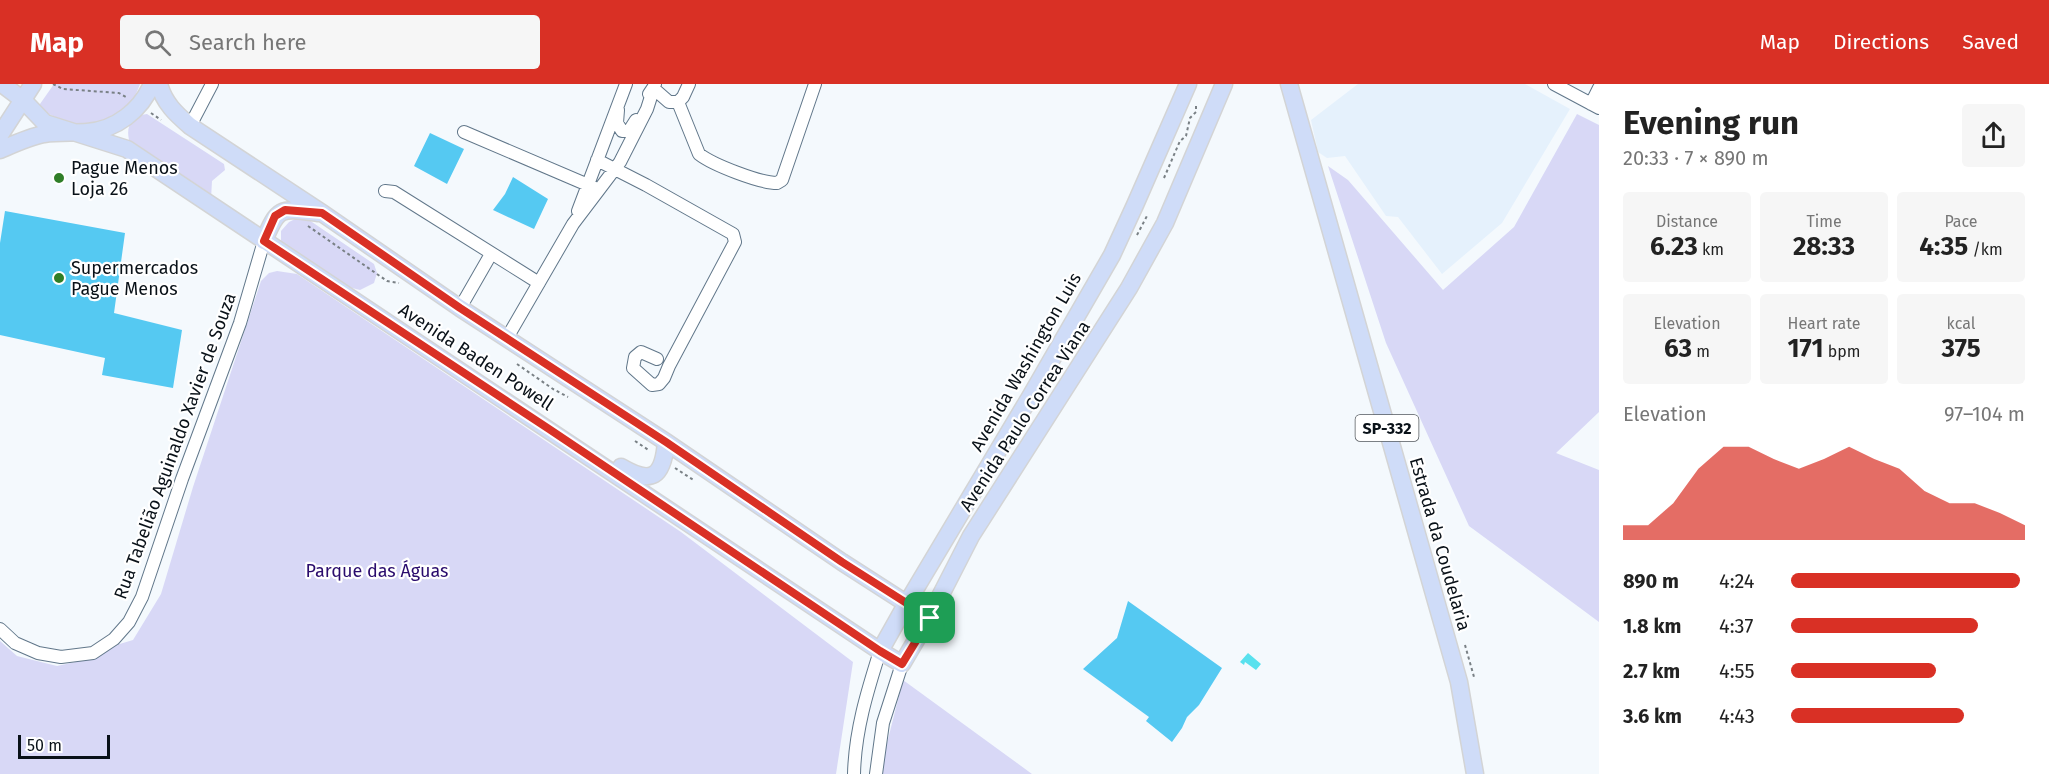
<!DOCTYPE html>
<meta charset="utf-8">
<style>
body{margin:0;font-family:"Fira Sans",sans-serif;background:#f6f6f6;color:#222;height:100vh;display:flex;flex-direction:column;font-size:22px;white-space:nowrap}
*{box-sizing:border-box;margin:0}
p{font-size:20px;color:#767676}
.icon{flex:none;width:33px;height:33px;fill:none;stroke:currentColor;stroke-width:2;stroke-linecap:round;stroke-linejoin:round}
.map{position:relative;flex:1;overflow:hidden}
.drawer{display:flex;flex-direction:column;background:#fff;width:450px}
.drawer>*{flex:none}
.scale{position:absolute;left:18px;bottom:15px;width:92px;box-sizing:border-box;padding-left:6px;border:3px solid #091118;border-top:0;font-size:16px;line-height:21px;white-space:nowrap;color:#091118;-webkit-text-stroke:4px #fff;paint-order:stroke}
.pin{position:absolute;display:grid;place-items:center;width:51px;height:51px;color:#fff;margin:-26px;border-radius:12px;box-shadow:0 3px 9px #0006}
.round{display:grid;place-items:center;flex:none;width:63px;height:63px;border-radius:6px;background:#f6f6f6}
.head{display:flex;align-items:center;justify-content:space-between;height:102px;padding:0 24px}
h1{font-size:33px;font-weight:700;line-height:45px}
.metrics{display:grid;grid-template-columns:repeat(3,1fr);gap:9px;height:102px;padding:6px 24px}
.metrics div{display:grid;align-content:center;border-radius:6px;background:#f6f6f6;text-align:center}
.metrics b{font-size:26px;font-weight:700}
.metrics small{font-size:16px;font-weight:400}
.metrics p{font-size:16px}
.chart{height:168px;padding:12px 24px}
.chart p{display:flex;justify-content:space-between}
.chart svg{width:100%;height:108px;margin-top:6px;fill:#d93025;opacity:.7}
ul{padding:0 24px;list-style:none;font-size:20px}
li{display:grid;grid-template-columns:96px 72px 1fr;align-items:center;height:45px}
li i{height:15px;border-radius:8px;background:#d93025}
header{display:flex;align-items:center;gap:36px;box-sizing:border-box;height:84px;padding:0 30px;background:#d93025;color:#fff}
header strong{font-size:28px}
nav{display:flex;gap:33px;margin-inline-start:auto;font-size:21px}
.search{width:420px;height:54px;background:#f6f6f6;display:flex;align-items:center;gap:15px;box-sizing:border-box;padding:0 21px;border-radius:6px;color:#767676;font-size:22px}
main{display:flex;flex:1;min-height:0}
.map>svg:first-child{display:block}
.built{fill:#e5f1fc}
.green{fill:#d8d8f6}
.water{fill:#58e1ee}
.building{fill:#55c9f2}
.lines{fill:none;stroke-linecap:round;stroke-linejoin:round}
.minor-casing{stroke:#61778a;stroke-width:14}
.major-casing{stroke:#d3d4d5;stroke-width:19}
.path{stroke:#798085;stroke-width:2;stroke-dasharray:3 3;stroke-linecap:butt}
.minor{stroke:#fff;stroke-width:12}
.major{stroke:#cfdcf8;stroke-width:16}
.route-casing{stroke:#fff;stroke-width:12}
.route{stroke:#d93025;stroke-width:8}
.poi-dot{fill:#2f7e28;stroke:#fff;stroke-width:2}
.labels{text-anchor:middle;dominant-baseline:central;stroke-width:4.5;stroke-linejoin:round;paint-order:stroke}
.shield{fill:#fff;stroke:#53585d;stroke-width:1.5}
.shield-label{font-size:16px;font-weight:bold;fill:#091118}
.poi-label{font-size:18px;fill:#091118;stroke:#fff;text-anchor:start}
.street-label{font-size:18px;fill:#091118;stroke:#fff}
.park-label{font-size:18px;fill:#2a0c6d;stroke:#fff}
</style>
<header>
<strong>Map</strong>
<div class="search"><svg class="icon" aria-label="search" viewBox="0 0 24 24"><circle cx="10" cy="10" r="6"/><path d="M15 15l6 6"/></svg>Search here</div>
<nav><a>Map</a><a>Directions</a><a>Saved</a></nav>
</header>
<main>
<div class="map">
<svg width="1599" height="690" viewBox="0 0 1599 690">
<rect width="100%" height="100%" fill="#f4f9fd"/>
<path class="built" d="M1358,0H1525L1570,25L1502,139L1442,190L1398,133L1386,132L1345,72L1327,74L1318,68L1311,36Z"/>
<path class="green" d="M54,0H140C133,18 130,22 113,31C107,34 101,39 95,40C77,44 55,34 40,25V20Z
M147,30L224,80L225,86L212,97L211,115L130,59C125,44 130,32 147,30Z
M1577,30L1599,41V328L1556,369L1599,386V538L1469,442L1386,259L1328,82L1348,96L1443,206L1514,143Z
M299,133L309,136L374,180L377,189L374,199L360,206L344,202L288,164L281,157V147L289,138Z
M277,187L297,190L681,448L853,578L836,690H0V557L17,572L57,582L94,574L113,562L133,556L161,510L193,403L261,197L269,189Z
M903,596L1032,690H883L884,671Z"/>
<path class="water" d="M1248,569L1261,580L1256,586L1245,578L1244,581L1240,578Z"/>
<path class="building" d="M430,49L464,65L447,100L414,82Z
M513,93L548,115L534,145L493,126L505,110Z
M5,127L125,149L114,229L182,246L173,304L102,291L105,274L0,251V159Z
M1128,517L1222,584L1199,621L1187,633L1182,644L1172,658L1146,637L1149,633L1083,585L1117,554Z"/>
<g class="lines">
<g class="minor-casing">
<path id="minor" d="M1554,0L1599,24
M649,10L653,4L669,18H678
M678,18L699,70C713,81 760,99 777,99L782,96L815,0
M678,18L683,13L689,0
M1591,20L1599,4
M618,26L617,39L622,47H629L636,36
M190,42L212,0
M464,48L595,104
M597,76L646,101L733,150L735,158L669,282L664,294L659,300L652,301L633,284L635,273L641,268L657,275
M385,107L394,108L539,199
M578,127L626,0
M460,224L491,170
M507,254L573,140L620,78L647,25L655,0
M0,545L15,559L38,569L61,573L93,569L114,555L129,538L142,513L182,395L240,239L264,157
M854,690C855,647 867,608 880,567
M876,690L883,639L902,580"/>
</g>
<g class="major-casing">
<path id="major" d="M2,0L23,16L45,39L127,65L880,567L902,580L929,534L971,452L1129,204L1165,139L1224,0
M159,0C164,19 176,30 190,42L322,129L460,224L666,358L842,478L929,534
M1289,0L1459,598L1475,690
M0,51L33,0
M0,66C14,60 29,53 44,50C58,48 73,49 87,48C116,46 141,26 152,0
M264,157C278,122 281,124 318,129
M621,383C652,401 663,393 666,358
M880,567L907,519L1030,313L1112,171L1135,121L1188,0"/>
</g>
<path class="path" d="M53,0L63,5L119,9L126,13
M151,29L161,36
M1164,94L1180,57L1186,52L1190,34L1196,28V20
M308,142L387,197L399,199
M1137,151L1148,130
M517,280L553,305L568,313
M635,357L650,367
M675,384L695,397
M1465,561L1474,593"/>
<use href="#minor" class="minor"/>
<use href="#major" class="major"/>
</g>
<g class="lines">
<g class="route-casing">
<path id="route" d="M285,126L322,129L460,224L666,358L842,478L930,534L902,580L880,567L549,345L264,157L275,132Z"/>
</g>
<use href="#route" class="route"/>
</g>
<g class="poi-dot">
<circle cx="59" cy="94" r="6"/>
<circle cx="59" cy="194" r="6"/>
</g>
<g class="labels">
<rect class="shield" x="1355.5" y="331" width="63" height="26" rx="4.5"/>
<g class="shield-label">
<text x="1387" y="344">SP-332</text>
</g>
<g class="poi-label">
<text x="71" y="84">Pague Menos<tspan x="71" dy="21">Loja 26</tspan></text>
<text x="71" y="184">Supermercados<tspan x="71" dy="21">Pague Menos</tspan></text>
</g>
<g class="street-label">
<text transform="translate(476 273) rotate(33)">Avenida Baden Powell</text>
<text transform="translate(1026 278) rotate(-60)">Avenida Washington Luis</text>
<text transform="translate(1025 332) rotate(-57)">Avenida Paulo Correa Viana</text>
<text transform="translate(175 362) rotate(-70)">Rua Tabelião Aguinaldo Xavier de Souza</text>
<text transform="translate(1440 460) rotate(74)">Estrada da Coudelaria</text>
</g>
<g class="park-label">
<text x="377" y="487">Parque das Águas</text>
</g>
</g>
</svg>
<div class="scale">50 m</div>
<div class="pin" style="left:930px;top:534px;background:#1e9e55"><svg class="icon" aria-label="arrive" viewBox="0 0 24 24"><path d="M6 21V4h12l-3 4 3 4H6"/></svg></div>
</div>
<section class="drawer">
<div class="head"><div><h1>Evening run</h1><p>20:33 · 7 × 890 m</p></div><a class="round"><svg class="icon" aria-label="share" viewBox="0 0 24 24"><path d="M12 15V3M7 8l5-5 5 5M5 13v7h14v-7"/></svg></a></div>
<div class="metrics">
<div><p>Distance</p><b>6.23<small> km</small></b></div>
<div><p>Time</p><b>28:33</b></div>
<div><p>Pace</p><b>4:35<small> /km</small></b></div>
</div>
<div class="metrics">
<div><p>Elevation</p><b>63<small> m</small></b></div>
<div><p>Heart rate</p><b>171<small> bpm</small></b></div>
<div><p>kcal</p><b>375</b></div>
</div>
<div class="chart"><p><span>Elevation</span>97–104 m</p>
<svg viewBox="0 0 160 44" preserveAspectRatio="none"><path d="M0 44V38L10 38L20 29L30 15L40 6L50 6L60 11L70 15L80 11L90 6L100 11L110 15L120 24L130 29L140 29L150 33L160 38V44z"/></svg>
</div>
<ul>
<li><b>890 m</b>4:24<i style="width:98%"></i></li>
<li><b>1.8 km</b>4:37<i style="width:80%"></i></li>
<li><b>2.7 km</b>4:55<i style="width:62%"></i></li>
<li><b>3.6 km</b>4:43<i style="width:74%"></i></li>
</ul>
</section>
</main>
